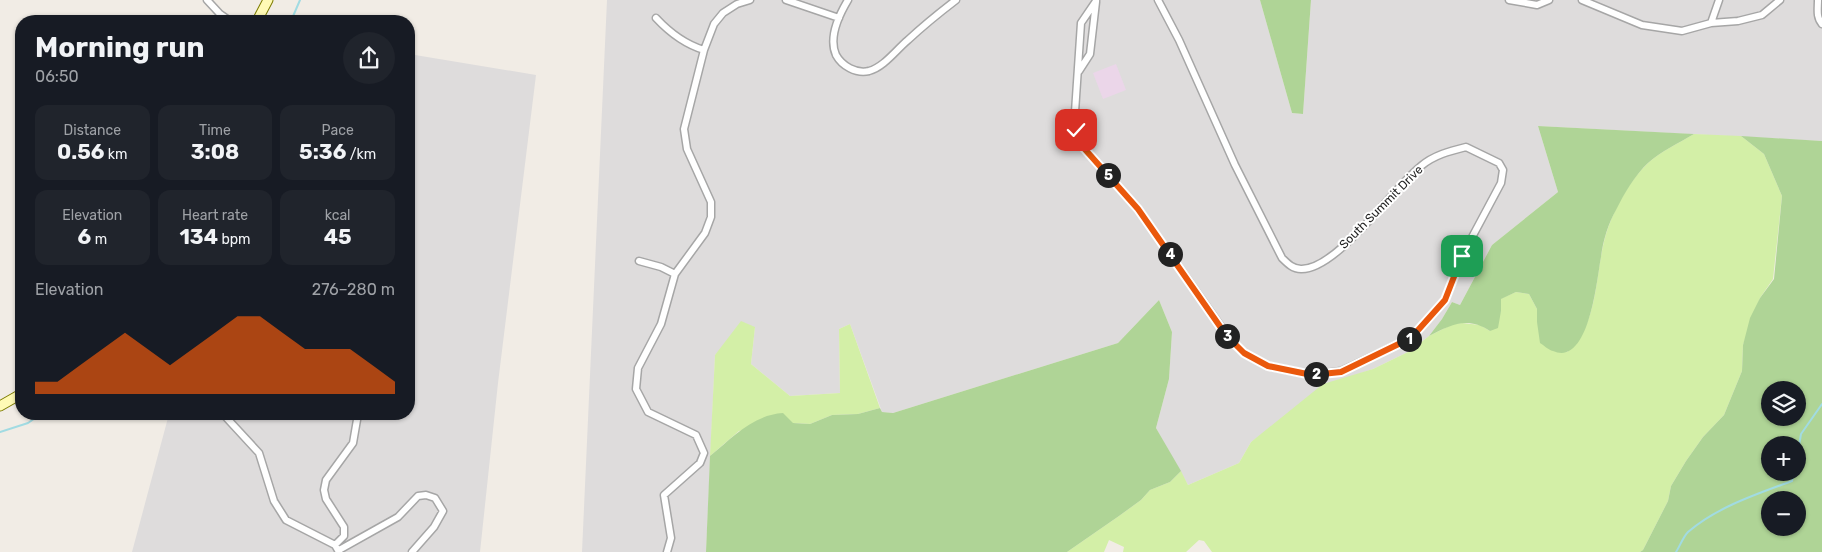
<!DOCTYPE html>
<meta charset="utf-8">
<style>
body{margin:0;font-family:Rubik,sans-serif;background:#20242c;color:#f1f3f6;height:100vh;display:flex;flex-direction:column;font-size:19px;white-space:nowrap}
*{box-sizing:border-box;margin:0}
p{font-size:16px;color:#9ea1a6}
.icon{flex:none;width:28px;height:28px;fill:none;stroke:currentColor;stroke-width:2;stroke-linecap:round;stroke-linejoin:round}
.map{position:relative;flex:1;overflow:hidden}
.sheet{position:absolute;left:15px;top:15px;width:400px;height:405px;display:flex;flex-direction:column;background:#171b24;border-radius:20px;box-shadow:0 1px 4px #0004}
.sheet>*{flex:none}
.controls{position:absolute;left:1761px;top:381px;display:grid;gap:10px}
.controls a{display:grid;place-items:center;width:45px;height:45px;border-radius:50%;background:#171b24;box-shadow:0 1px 4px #0004;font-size:25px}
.pin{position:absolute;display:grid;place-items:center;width:42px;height:42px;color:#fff;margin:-21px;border-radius:10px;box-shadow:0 2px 8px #0006}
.km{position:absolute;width:25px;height:25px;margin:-12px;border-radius:50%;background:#222;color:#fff;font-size:14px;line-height:25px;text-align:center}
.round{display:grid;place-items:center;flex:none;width:52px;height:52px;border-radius:26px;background:#20242c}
.head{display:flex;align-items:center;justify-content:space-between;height:85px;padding:0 20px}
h1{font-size:28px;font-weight:700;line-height:38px}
.metrics{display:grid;grid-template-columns:repeat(3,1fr);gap:8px;height:85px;padding:5px 20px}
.metrics div{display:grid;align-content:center;border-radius:12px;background:#20242c;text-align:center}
.metrics b{font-size:21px;font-weight:700}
.metrics small{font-size:14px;font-weight:400}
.metrics p{font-size:14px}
.chart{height:140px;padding:10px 20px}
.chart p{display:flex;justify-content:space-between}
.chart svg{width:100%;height:90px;margin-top:5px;fill:#ea580c;opacity:.7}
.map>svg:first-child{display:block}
.residential{fill:#dedcdc}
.industrial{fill:#ebd6e9}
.grass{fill:#d3efa7}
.forest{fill:#afd496;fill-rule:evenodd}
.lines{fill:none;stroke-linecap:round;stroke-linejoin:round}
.stream{stroke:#a1dbe2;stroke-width:2}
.street-casing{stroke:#a6a6a6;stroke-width:9}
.secondary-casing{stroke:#7d7c00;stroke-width:11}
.street{stroke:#fff;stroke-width:6}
.secondary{stroke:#fffab5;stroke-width:9}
.route-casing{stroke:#fff;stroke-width:10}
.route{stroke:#ea580c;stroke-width:6}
.labels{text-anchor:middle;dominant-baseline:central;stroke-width:4;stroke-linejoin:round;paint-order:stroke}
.street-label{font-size:12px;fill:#1f1f1f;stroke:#fff}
</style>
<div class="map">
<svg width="1822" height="552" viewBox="0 0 1822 552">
<rect width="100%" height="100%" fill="#f1ece5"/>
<path class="residential" d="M607,0H1260L1292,113L1303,114L1311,0H1822V141L1538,126L1558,192L1492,245L1460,305L1452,302L1442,319L1429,336L1410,351L1373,369L1340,380L1251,442L1239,463L1188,485L1156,428L1169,379L1172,332L1159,300L1118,343L893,413L882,412L850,324L839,329L840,393L790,396L751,364L755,327L715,355L706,552H582Z
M409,54L536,75L498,383L480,552H132L169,414H409Z"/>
<path class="industrial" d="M1116,64L1126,90L1103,99L1093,73Z"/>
<path class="grass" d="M1694,134L1741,136L1764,154L1782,196L1773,279L1760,298L1743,345L1742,371L1724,415L1703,437L1686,461L1671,486L1668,501L1643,550L1640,552H1212L1204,541L1199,540L1186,552H1123L1124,547L1109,540L1104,552H1067L1119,516L1141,500L1150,490L1170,482L1181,471L1188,485L1239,463L1251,442L1323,384L1373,369L1410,351L1429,336L1453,324L1462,323L1480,325L1490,331L1501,311L1500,299L1516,292L1529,294L1537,309V322L1567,352C1601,324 1594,266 1608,228C1616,205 1631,179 1648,163C1661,151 1679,143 1694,134Z
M741,321L755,327L751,364L790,396L840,393L839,329L850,324L880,408L858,414L832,415L810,424L793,423L739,431L710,456L715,355Z"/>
<path class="forest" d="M1260,0H1311L1303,114L1292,113Z
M1538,126L1694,134C1679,143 1661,151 1648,163C1635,175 1624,194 1616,210C1608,224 1603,241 1601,257C1597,277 1590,367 1553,351C1548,350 1544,345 1540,343L1537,322V309L1529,294L1516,292L1501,299V311L1498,328L1490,331C1467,316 1451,325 1429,336L1442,319L1452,302L1460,305L1492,245L1558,192Z
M1741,136L1822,141V552H1640L1643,550L1668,501L1671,486L1686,461L1703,437L1724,415L1742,371L1743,345L1750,318L1760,298L1774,279L1782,196L1764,154ZM1770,390H1798V418H1770ZM1770,445H1798V472H1770ZM1770,500H1798V528H1770Z
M1159,300L1172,332L1169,379L1156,428L1181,471L1170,482L1150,490L1141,500L1119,516L1067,552H706L710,456C733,437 753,415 783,413L793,423L810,424L832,415L858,414L880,408L882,412L893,413L1118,343Z"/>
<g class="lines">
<path class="stream" d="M291,21L300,0
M0,432L28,423L41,414
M1798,452L1801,434L1822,404
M1676,552C1680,546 1683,537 1688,532C1717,507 1757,494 1792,481L1794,472"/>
<g class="street-casing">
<path id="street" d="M207,0L220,14L230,21
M786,0L839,18
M848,0C839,15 828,37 836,55C842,66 856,74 869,71C884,67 896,50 908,40C923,26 939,13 956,0
M1509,0L1537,5L1549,0
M1582,0L1642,25L1682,31L1711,23L1738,21L1762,15L1780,0
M1818,0C1818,9 1816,17 1822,24
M1096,1L1081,23L1075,112L1076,129L1082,146L1138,209L1227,335L1244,353L1268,366L1312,375L1341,371L1411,338L1445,300L1462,256L1501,183L1503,170L1499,163L1466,147C1450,151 1434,155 1421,166C1393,188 1337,270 1301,269C1293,269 1288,264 1282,258L1235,165L1179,40L1158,0
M656,18C670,33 684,44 704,50
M1711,23L1719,0
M1079,71L1090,54L1096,2
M639,261L661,267L675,274
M223,414L259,453L274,501L286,520L335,545L339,552
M335,545L344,536V527L326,499L324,490L326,480L353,443L358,414
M339,550L398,517L418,496L426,495L435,498L443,511L434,527L412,552
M667,552L671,538L664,495L700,463L704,453L696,435L648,412L636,389L638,368L661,324L675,274L705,233L711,217V202L687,149L684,129L704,50L714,24L723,13L737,4L750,0"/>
</g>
<g class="secondary-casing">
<path id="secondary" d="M257,21L268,0
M0,406L21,394"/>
</g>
<use href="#street" class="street"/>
<use href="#secondary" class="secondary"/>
</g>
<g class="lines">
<g class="route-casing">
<path id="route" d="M1076,130L1082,146L1138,209L1226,335L1244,353L1268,366L1312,375L1341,372L1411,338L1445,300L1462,256"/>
</g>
<use href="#route" class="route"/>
</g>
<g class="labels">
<g class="street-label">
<text transform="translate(1381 207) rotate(-45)">South Summit Drive</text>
</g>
</g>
</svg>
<div class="controls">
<a><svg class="icon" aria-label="layers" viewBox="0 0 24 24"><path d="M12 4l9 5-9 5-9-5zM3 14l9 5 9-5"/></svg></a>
<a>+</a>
<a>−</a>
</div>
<div class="pin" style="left:1462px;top:256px;background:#1e9e55"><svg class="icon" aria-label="arrive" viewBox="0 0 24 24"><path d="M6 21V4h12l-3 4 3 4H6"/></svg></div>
<div class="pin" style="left:1076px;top:130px;background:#d93025"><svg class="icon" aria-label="check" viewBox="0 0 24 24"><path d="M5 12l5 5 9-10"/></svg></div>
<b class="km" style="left:1409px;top:339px">1</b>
<b class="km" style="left:1316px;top:374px">2</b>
<b class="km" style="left:1227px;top:336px">3</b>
<b class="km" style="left:1170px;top:254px">4</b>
<b class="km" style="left:1108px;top:175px">5</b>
<section class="sheet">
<div class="head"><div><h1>Morning run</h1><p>06:50</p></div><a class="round"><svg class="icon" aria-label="share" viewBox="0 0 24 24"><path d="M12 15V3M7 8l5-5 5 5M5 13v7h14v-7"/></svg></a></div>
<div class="metrics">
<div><p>Distance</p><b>0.56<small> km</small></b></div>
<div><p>Time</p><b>3:08</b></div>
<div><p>Pace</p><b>5:36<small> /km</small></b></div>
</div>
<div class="metrics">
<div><p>Elevation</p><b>6<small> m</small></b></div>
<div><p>Heart rate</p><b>134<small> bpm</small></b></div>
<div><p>kcal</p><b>45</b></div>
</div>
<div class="chart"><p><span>Elevation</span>276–280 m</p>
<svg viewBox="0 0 160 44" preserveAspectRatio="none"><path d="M0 44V38L10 38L20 30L30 22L40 14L50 22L60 30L70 22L80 14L90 6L100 6L110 14L120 22L130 22L140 22L150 30L160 38V44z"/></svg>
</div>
</section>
</div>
